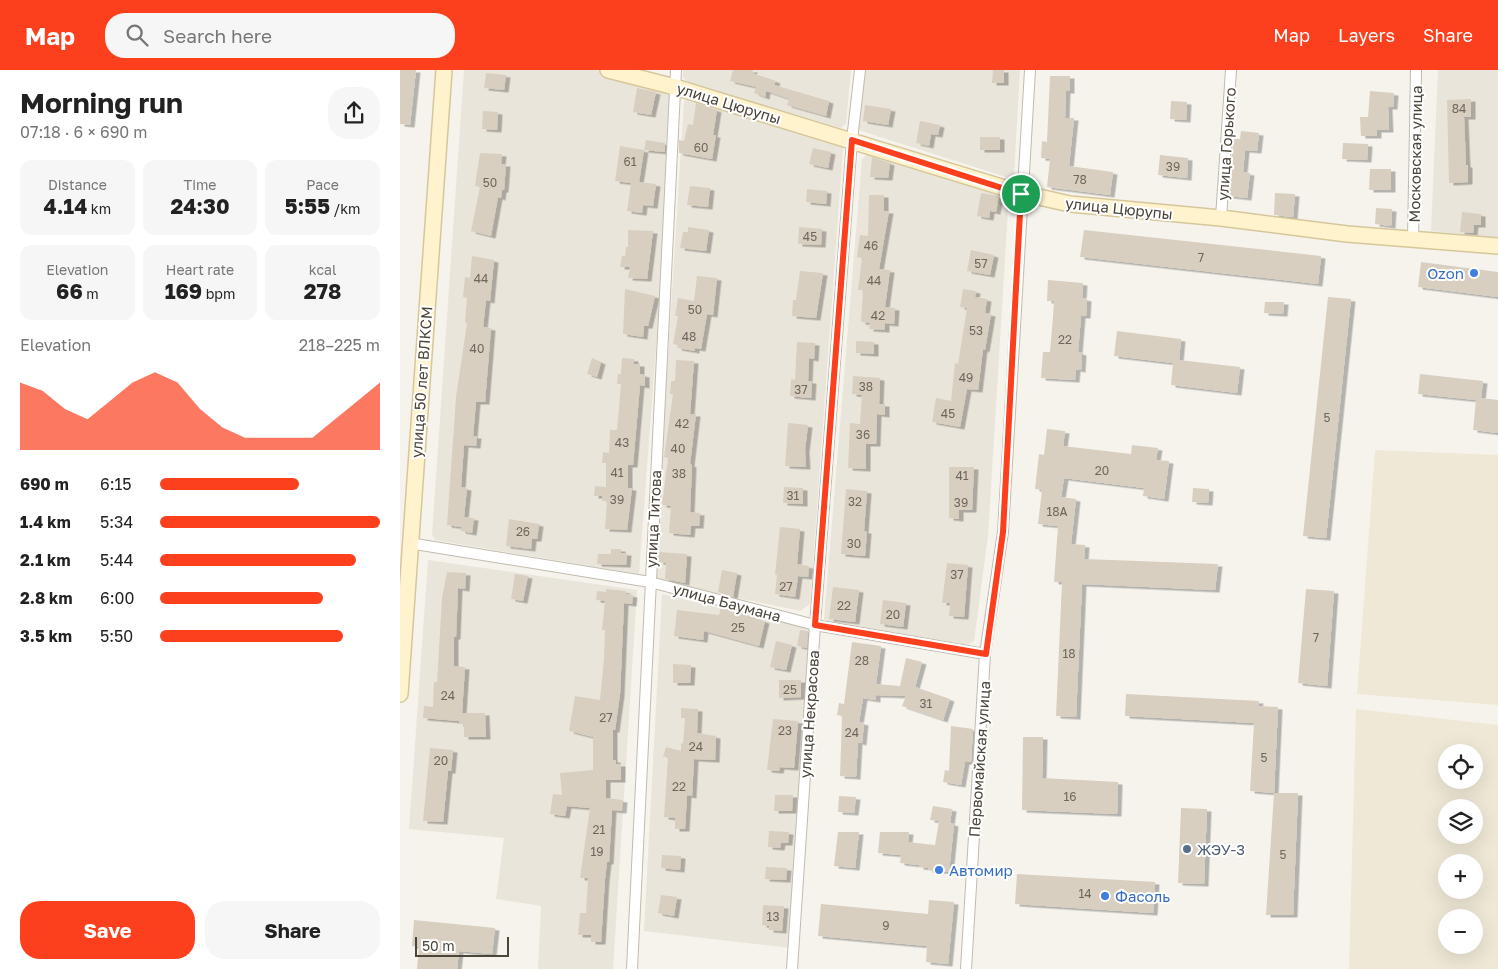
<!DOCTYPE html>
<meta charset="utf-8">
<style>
body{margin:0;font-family:"Golos Text",sans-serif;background:#f6f6f6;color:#222;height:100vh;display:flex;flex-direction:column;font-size:19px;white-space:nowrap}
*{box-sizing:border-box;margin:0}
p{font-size:16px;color:#767676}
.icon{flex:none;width:28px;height:28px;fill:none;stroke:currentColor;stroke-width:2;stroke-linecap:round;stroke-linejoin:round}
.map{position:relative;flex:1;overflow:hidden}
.panel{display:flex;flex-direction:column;background:#fff;width:400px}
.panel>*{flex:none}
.fabs{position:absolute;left:1038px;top:674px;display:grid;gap:10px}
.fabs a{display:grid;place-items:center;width:45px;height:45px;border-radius:50%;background:#fff;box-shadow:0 5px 20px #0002;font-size:25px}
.scale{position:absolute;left:15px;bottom:12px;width:94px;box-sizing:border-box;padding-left:5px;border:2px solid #4b4439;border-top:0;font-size:14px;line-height:18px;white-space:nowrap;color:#4b4439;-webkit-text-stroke:4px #fff;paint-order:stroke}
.pin{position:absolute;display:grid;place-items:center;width:42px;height:42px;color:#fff;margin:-21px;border:2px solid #fff;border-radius:50%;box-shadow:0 1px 5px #0007}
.round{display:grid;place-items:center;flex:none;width:52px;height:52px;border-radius:20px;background:#f6f6f6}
.overview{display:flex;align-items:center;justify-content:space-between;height:85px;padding:0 20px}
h1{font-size:28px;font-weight:700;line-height:38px}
.figures{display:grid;grid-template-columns:repeat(3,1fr);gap:8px;height:85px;padding:5px 20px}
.figures div{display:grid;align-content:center;border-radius:12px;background:#f6f6f6;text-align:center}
.figures b{font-size:21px;font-weight:700}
.figures small{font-size:14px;font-weight:400}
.figures p{font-size:14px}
.chart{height:140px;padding:10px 20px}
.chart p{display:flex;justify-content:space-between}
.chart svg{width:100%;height:90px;margin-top:5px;fill:#fc3f1d;opacity:.7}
.cta{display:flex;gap:10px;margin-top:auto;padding:10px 20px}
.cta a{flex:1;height:58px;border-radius:20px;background:#fc3f1d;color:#fff;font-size:20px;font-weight:700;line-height:58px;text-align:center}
.cta a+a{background:#f6f6f6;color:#222}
ul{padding:0 20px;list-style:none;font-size:16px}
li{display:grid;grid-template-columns:80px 60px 1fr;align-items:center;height:38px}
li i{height:12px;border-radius:6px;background:#fc3f1d}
header{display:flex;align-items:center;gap:30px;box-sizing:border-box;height:70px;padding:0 25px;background:#fc3f1d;color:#fff}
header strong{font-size:24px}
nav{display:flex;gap:28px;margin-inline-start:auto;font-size:18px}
.search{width:350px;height:45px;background:#f6f6f6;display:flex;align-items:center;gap:12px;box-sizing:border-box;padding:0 18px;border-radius:20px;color:#767676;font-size:19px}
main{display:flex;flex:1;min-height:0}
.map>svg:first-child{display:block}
.residential{fill:#eae5da}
.education{fill:#efe8d6;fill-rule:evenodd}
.building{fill:#d8cfc1;filter:url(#shadow)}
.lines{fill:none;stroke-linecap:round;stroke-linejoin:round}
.street-casing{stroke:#c2bbae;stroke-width:12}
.secondary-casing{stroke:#d6c79b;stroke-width:18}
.street{stroke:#fff;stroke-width:10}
.secondary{stroke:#fff3cd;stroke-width:15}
.route-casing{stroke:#fff;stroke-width:10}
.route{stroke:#fc3f1d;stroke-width:6}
.shop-dot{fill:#3f7fe0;stroke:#fff;stroke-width:2}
.service-dot{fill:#5c6f8a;stroke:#fff;stroke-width:2}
.labels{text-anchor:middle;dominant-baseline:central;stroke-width:4;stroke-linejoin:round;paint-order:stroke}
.number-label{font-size:12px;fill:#6e675b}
.street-label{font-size:15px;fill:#4b4439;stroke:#fff}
.shop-label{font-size:15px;fill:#366cbe;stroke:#fff;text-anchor:start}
.service-label{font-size:15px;fill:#4e5e75;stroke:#fff;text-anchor:start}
</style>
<header>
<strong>Map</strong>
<div class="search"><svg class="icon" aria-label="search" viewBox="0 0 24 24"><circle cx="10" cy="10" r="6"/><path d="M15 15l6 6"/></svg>Search here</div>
<nav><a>Map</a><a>Layers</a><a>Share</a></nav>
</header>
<main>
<section class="panel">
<div class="overview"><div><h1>Morning run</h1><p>07:18 · 6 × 690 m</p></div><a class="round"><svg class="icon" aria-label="share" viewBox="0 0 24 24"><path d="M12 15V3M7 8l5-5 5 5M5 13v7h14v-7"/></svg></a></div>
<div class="figures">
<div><p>Distance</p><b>4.14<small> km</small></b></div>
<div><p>Time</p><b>24:30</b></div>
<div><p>Pace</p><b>5:55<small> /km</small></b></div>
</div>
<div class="figures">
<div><p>Elevation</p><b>66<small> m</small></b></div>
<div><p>Heart rate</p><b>169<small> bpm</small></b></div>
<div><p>kcal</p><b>278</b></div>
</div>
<div class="chart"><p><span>Elevation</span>218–225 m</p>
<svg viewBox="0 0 160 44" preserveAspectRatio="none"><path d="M0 44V11L10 15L20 24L30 29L40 20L50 11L60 6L70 11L80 24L90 33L100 38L110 38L120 38L130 38L140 29L150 20L160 11V44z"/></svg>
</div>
<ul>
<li><b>690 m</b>6:15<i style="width:63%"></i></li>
<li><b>1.4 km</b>5:34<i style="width:100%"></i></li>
<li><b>2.1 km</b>5:44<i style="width:89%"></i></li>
<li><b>2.8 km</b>6:00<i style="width:74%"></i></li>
<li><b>3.5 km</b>5:50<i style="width:83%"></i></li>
</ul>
<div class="cta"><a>Save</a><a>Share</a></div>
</section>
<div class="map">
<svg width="1098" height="899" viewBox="0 0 1098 899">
<defs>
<filter id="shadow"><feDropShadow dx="4.5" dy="2.5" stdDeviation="0" flood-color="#0004"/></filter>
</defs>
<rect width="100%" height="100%" fill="#f6f3ec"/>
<path class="residential" d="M64,0H197L271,20L272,66L239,504L35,470L32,465Z
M283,0H451L446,54L441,58L288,13L283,7Z
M465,0H620L614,105L606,107L458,60Z
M1038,0H1098V168L1031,161Z
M292,27L439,72L443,78L410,534L400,541L256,511L254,508L284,31Z
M472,81L609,124L588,466L574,571L568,575L431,553L424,549L462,89Z
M28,490L237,520L213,899H138L141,836L96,829L104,768L9,759Z
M262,524L413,560L390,878L244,861Z"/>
<path class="education" d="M975,380L1098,385V635L957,624Z
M956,639L1098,655V899H949ZM1074,682V710H1046V682ZM1046,738H1074V765H1046ZM1046,792H1074V820H1046ZM1046,848H1074V875H1046Z"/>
<path class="building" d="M0,0H16L10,55L0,54Z
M333,0H353L352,3L376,11L374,15L429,31L426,46L387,35L389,29L366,21L365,27L354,23L356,17L330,11Z
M593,0H604V13H592Z
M86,3L106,5L104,20L84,18Z
M650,6H670V21H666L665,48H674L669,96L713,102L710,125L647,117L650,89L641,88L642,71L647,72Z
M237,18L256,22L251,45L233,42Z
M970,21L994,23L993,37H988L989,60H977V66H961L960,47H968Z
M1071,29V47H1064L1066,95H1068V112L1049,113L1047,30Z
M771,31L787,32L786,50L770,49Z
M296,33L317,40L313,65H316L312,89L279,83V70L284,71L288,54L293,55Z
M465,35L491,39L488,55L463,51Z
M83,41L98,42L97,60L82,59Z
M520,51L540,55L538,65L531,64L529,76L516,73Z
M841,61L859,63L857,81L845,80L843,102L850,103L847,128L829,126L833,69H840Z
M580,67H600V80H580Z
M265,68V82L244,80L246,70L265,73Z
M943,73L968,74L967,90L942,89Z
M220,76L244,80L239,112L256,114L253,136L243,135L242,143L227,141L231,113L215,111Z
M413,78L431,82L428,98L409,94Z
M80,83L102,84L101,94H106L104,120H102L101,128L98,127L91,166L71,161L80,117L75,116Z
M760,85L788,88L787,108L758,105Z
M472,87L490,93L488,108L470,107Z
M970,99H991V120H969Z
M290,116L310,118L308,137L287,135Z
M407,119L427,121L426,134L406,132Z
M581,123L599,126L596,142L590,141L589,148L577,146Z
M875,123L895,124L893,147L874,145Z
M469,125H484V141H489L479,199L490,200L485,237L495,238L494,254L485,253V260L469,259L470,253L461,252L463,220H458L462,188L457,187L460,165L468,166Z
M976,138L992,139L991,156L975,154Z
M1062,142L1081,144V155H1074L1073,163L1060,162Z
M288,157L309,160L306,181L280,178L283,162H288Z
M399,157L422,159L421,175L398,174Z
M228,160L253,161L247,209L228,208L230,197H220L222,186H225L226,177H228Z
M684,160L921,186L918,214L680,187Z
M571,180L594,185L590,205L567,201Z
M72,186L94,190L90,231L86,230L83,257L91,258L85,332H76L73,366H77L76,376L64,375L61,417L67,418L64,447L74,448L72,463L61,461V457L47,455L56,327L67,253L65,252L67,228L63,227L65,207L70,208Z
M1021,192L1098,202V227L1018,217Z
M400,201L423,203L416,248L392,246L393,230H396Z
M297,206L317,208L313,245L307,244L301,279L295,278V281L277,278L278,275L273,274L278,246H275L278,228L294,231Z
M648,210L683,213L682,228L687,229L686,246H681L678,282L682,283L681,300L676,299L675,310L641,308L643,282H650L653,247L654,231H647Z
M225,219L255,226L248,256H244L243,267L223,264Z
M563,219L576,221L575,227L587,229L585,243L591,244L585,280L583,279L578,320L567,319L560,357L532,352L536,328L551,331L555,293L558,294L567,238L560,237Z
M928,227L951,229L926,468L903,466Z
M865,232H884L883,244L864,243Z
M717,261L781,269L779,290L840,297L837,323L771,315L773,293L714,286Z
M456,271L474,272V284L456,283Z
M397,272L415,273L414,289L409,288L408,311H412L411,328L390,326L391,309L395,310Z
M192,288L201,292L197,307L187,304Z
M222,288L234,289V294H240V304L245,305V316L240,315L233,395H228V418H232L227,460L205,459L207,431H202V426H194L195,416L206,417V393H202L203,382L209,383L210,360H217L221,314H217L218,304H221Z
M276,290L294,291L290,344H296L290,394L292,395L290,442L300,443L299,456H291L290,465L269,463L271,436L262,435L268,388L264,387L273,324H270L271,311H275Z
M1020,304L1083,311L1081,328L1098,330V363L1073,360L1076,330L1018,324Z
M453,306L480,308L479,334H485V345L477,344L476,374H466V399L448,398L450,353L460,354L462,325L452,324Z
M388,353L408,355L405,380L406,397L385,396Z
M647,359L665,361L663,376L731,384L732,375L758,378L756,390L769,391L764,429L743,426L744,418L664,408L661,427L676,429L671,474L685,475L684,489L818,494L815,520L682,514L676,647L656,646L662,512H654L658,456L638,454L642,420L635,419L639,384L644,385Z
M549,397H574L572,440H559V449L549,448Z
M384,417L403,418V434L383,433Z
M793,418L809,419L808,433L792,432Z
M446,419L467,421L464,461H467L465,486L441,484Z
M109,449L139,454L137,469H132L131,479L106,476Z
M380,457L400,459L397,494L409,496L408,507L398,506L395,527L375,524L377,505H375Z
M211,479H221V483H227L226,495L197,494L198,484H211Z
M259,482L287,484L285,513L265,509L266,493L259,492Z
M547,493L568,495L564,547L549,546L550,533H542Z
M322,500L337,503L333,527L318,522Z
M47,502L66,503L65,519L58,518L56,567H54V596L65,597L62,643H85L86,667H64V654H59V651L23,648L24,636L33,637L34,612H37L42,528Z
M115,504L128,506L123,531L111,529Z
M433,517L459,520L455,552L429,549Z
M206,519L226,521L225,524L233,525L232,534L224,533L220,624L215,660H213V690H216V694H221V710H206V728L223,730L222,741L212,740L209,792H207L205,809L201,872H191V865H178L180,843H186L188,808H180L190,738L167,736L165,746L150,744L153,724L162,725L160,703L193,700V667L169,661L175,626L200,630L204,588L205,560H202L205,531L196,530L197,521L206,522Z
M906,519L934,521L927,616L898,613Z
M483,530L506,533L503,557L480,554Z
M321,537L365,551L359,576L304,561L303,570L274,566L277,540L319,545Z
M400,560L408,561L407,578L397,576Z
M376,571L392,575L386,600L370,597Z
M452,572L481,576L476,614L500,616L506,588L522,592L515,617L550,629L543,650L502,636L506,626L476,625V630L463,628L459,652L464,653L462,673L458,672L456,707L440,706L442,646L437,645L439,633L444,634Z
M273,594L291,595L290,613H273Z
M379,610H401V627L379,628Z
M726,624L859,631L858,636L878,637L874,723L850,721L854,653L725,646Z
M281,638L298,639L297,663L316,666L315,690L294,689L292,726L287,725L285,759H275V748L264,747L268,688L263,686L266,677L281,681V673L283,674L285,648H281Z
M373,649L398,651L394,698L380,697L379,701L367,700Z
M551,656L573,659L571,692H565L561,715L543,712L545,700L549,701Z
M623,667H643L642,708L718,712L717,744L622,740Z
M30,678L53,680L51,701H48L43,752L23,751Z
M874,723H898L893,845H866Z
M375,725H393L392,741H374Z
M439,726L456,727L454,743L438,742Z
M533,736L552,739L550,753L554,754L549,802L528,800V798L519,797V795L500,793L501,785L478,783L480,762H509L508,772L535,775L539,751L530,750Z
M781,738L807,739L804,814L778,813Z
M369,761L389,762L388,773H381L380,778L368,777Z
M438,762H459L455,798L434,796Z
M262,785L281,786L280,800L261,798Z
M366,797L387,798L386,810L365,809Z
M617,804L755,812L753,843L615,834Z
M261,825L277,827L274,846L258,843Z
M529,830L554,832L548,894L526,892L527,876L418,866L421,834L528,844Z
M363,835L384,836L382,861L369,860V856L362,855Z
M14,850L95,858L92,884L59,881L57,899H17L19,877L12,876Z"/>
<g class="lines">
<g class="street-casing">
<path id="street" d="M821,148L831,0
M1013,168L1016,0
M9,473L250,512L415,555L585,584
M232,899L276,0
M392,899L415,555L452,70L460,0
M566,899L585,584L603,462L630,0"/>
</g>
<g class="secondary-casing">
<path id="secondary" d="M208,0L275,17L621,123L670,134L821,148L947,164L1098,176
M0,624L44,0"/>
</g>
<use href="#street" class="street"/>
<use href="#secondary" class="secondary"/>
</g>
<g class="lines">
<g class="route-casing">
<path id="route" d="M452,70L621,124L603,462L586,584L415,555Z"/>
</g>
<use href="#route" class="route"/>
</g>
<g class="shop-dot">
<circle cx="1074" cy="203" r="5"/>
<circle cx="539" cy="800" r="5"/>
<circle cx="705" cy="826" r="5"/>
</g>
<circle class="service-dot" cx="787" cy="779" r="5"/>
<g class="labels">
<g class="number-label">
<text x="1059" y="38">84</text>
<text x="301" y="77">60</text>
<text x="230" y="91">61</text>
<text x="773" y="96">39</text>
<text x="680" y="109">78</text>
<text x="90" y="112">50</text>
<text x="410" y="166">45</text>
<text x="471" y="175">46</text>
<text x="801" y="187">7</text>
<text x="581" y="193">57</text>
<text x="81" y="208">44</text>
<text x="474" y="210">44</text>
<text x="295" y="239">50</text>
<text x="478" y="245">42</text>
<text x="576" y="260">53</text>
<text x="289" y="266">48</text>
<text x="665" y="269">22</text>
<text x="77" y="278">40</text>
<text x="566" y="307">49</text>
<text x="466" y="316">38</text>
<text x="401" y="319">37</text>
<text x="548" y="343">45</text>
<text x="927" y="347">5</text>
<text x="282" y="353">42</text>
<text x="463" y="364">36</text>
<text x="222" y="372">43</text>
<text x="278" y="378">40</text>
<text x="702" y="400">20</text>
<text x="217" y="402">41</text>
<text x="279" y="403">38</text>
<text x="562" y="405">41</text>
<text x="393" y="425">31</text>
<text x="217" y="429">39</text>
<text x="455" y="431">32</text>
<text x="561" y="432">39</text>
<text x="657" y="441">18А</text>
<text x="123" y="461">26</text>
<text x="454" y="473">30</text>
<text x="557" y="504">37</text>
<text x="386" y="516">27</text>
<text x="444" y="535">22</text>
<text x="493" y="544">20</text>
<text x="338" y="557">25</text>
<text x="916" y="567">7</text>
<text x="669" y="583">18</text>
<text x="462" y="590">28</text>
<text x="390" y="619">25</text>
<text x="48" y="625">24</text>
<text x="526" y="633">31</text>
<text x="206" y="647">27</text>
<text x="385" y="660">23</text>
<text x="452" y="662">24</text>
<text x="296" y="676">24</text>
<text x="864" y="687">5</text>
<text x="41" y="690">20</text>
<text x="279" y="716">22</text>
<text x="670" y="726">16</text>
<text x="199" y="759">21</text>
<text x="197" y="781">19</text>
<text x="883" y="784">5</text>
<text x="685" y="823">14</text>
<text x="373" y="846">13</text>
<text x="486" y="855">9</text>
</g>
<g class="street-label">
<text transform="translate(329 33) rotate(17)">улица Цюрупы</text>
<text transform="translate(826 74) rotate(-86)">улица Горького</text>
<text transform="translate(1015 84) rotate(-89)">Московская улица</text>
<text transform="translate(719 138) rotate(6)">улица Цюрупы</text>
<text transform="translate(21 312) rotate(-86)">улица 50 лет ВЛКСМ</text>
<text transform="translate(253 449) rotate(-87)">улица Титова</text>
<text transform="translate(327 532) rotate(15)">улица Баумана</text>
<text transform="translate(409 644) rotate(-86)">улица Некрасова</text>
<text transform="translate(579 689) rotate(-86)">Первомайская улица</text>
</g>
<g class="shop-label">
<text x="1064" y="203" text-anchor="end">Ozon</text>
<text x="549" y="800">Автомир</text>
<text x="715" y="826">Фасоль</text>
</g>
<g class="service-label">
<text x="797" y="779">ЖЭУ-3</text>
</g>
</g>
</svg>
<div class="fabs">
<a><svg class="icon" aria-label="locate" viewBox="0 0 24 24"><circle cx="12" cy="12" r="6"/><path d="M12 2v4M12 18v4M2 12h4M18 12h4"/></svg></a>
<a><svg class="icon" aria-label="layers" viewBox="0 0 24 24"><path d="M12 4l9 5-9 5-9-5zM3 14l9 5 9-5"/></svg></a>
<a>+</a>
<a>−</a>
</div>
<div class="scale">50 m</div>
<div class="pin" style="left:621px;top:124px;background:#1e9e55"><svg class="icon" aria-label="arrive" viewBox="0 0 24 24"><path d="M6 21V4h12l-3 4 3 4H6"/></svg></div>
</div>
</main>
